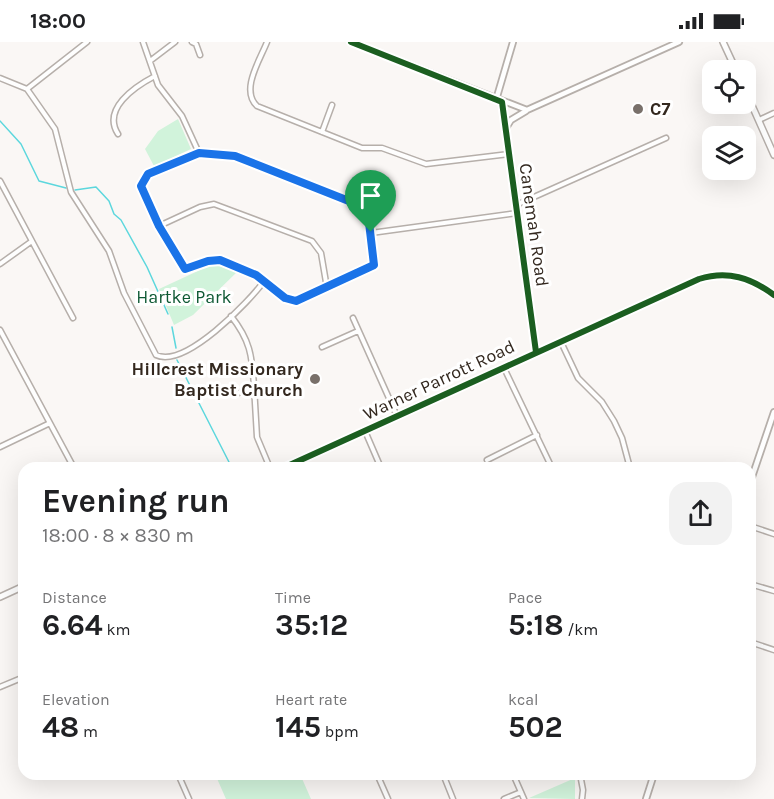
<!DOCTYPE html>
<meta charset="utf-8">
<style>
body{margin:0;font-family:Karla,sans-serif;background:#f2f2f2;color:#202124;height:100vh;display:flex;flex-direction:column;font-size:22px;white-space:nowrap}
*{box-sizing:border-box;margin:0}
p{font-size:20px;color:#757577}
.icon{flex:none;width:33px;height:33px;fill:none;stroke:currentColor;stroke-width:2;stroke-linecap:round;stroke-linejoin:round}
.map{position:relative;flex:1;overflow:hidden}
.details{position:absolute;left:18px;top:420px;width:738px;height:318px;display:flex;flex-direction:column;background:#fff;border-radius:18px;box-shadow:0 6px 24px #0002}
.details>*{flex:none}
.buttons{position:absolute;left:702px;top:18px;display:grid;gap:12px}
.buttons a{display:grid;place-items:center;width:54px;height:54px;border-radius:12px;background:#fff;box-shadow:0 6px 24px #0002;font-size:30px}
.pin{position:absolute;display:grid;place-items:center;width:51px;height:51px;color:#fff;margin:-62px -26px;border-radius:50% 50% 50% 0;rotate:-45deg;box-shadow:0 0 6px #0007}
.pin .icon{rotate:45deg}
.round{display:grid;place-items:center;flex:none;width:63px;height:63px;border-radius:18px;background:#f2f2f2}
.summary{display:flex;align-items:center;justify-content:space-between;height:102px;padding:0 24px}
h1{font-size:33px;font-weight:700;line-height:45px}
.metrics{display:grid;grid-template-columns:repeat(3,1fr);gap:9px;height:102px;padding:6px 24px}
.metrics div{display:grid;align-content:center}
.metrics b{font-size:30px;font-weight:700}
.metrics small{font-size:16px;font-weight:400}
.metrics p{font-size:16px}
.status{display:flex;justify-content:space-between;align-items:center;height:42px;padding:0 30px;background:#fff;direction:ltr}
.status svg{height:16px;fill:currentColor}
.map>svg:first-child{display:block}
.green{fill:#d1f3db}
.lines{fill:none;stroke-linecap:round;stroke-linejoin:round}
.stream{stroke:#5cd7dd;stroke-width:1.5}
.minor-casing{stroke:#b6afaa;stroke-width:7}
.tertiary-casing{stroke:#b6afaa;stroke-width:8}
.secondary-casing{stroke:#b6afaa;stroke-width:8}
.minor{stroke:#fefefe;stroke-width:4}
.tertiary{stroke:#fefefe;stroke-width:4.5}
.secondary{stroke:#fefefe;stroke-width:5}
.cycleway-casing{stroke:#fff;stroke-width:10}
.cycleway{stroke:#1b5e20;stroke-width:6}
.route-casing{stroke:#fff;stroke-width:12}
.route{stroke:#1a73e8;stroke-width:8}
.poi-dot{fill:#79706a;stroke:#fff;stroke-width:2}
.labels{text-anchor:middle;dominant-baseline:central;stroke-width:6;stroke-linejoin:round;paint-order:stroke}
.poi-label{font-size:18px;font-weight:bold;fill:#33281f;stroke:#fff;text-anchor:start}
.street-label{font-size:18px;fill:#33281f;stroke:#fff}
.park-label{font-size:18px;fill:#0e5934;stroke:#fff}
</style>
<div class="status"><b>18:00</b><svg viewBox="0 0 49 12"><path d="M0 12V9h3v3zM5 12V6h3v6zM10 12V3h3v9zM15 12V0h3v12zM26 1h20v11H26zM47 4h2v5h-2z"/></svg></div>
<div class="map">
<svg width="774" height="757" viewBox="0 0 774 757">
<rect width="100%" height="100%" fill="#faf7f5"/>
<path class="green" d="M178,77L191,107L154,124L145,107L158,89Z
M213,222L237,230L193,273L174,283L159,247Z
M215,732H300L311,757H226Z
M575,736V757L529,756Z"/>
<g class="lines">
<path class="stream" d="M0,79L21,102L39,139L66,146
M75,148L96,145L109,159L114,172L121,178L147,225L168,272
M172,285L176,306
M177,318L232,426"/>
<g class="minor-casing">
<path id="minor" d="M143,0L158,43L182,74L199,111
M192,0L196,2L200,13
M267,0C260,18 240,48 257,64L362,106H382L426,122L509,112
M150,19L175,0
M0,36L27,47L55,87L71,150L109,209L124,251L156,313C185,327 249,260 265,238
M27,47L87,0
M759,78L774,71
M322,90L332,63
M118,92C102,67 134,45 155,34
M199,111L235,114L359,163L368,172L373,223L296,259L285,256L256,233L220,218L208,219L185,227L159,184L141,144L148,132Z
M0,139L73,276
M516,163L666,96
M159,184L200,165L214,162L312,199L321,211L327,246
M371,191L517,171
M0,222L32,199
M231,274C250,298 252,313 254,344L236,352
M353,276L397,374
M0,288L74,426
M561,300L578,336L602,360L614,379L622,396L630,426
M322,305L358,289
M504,326L552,426
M254,344L257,395L270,426
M365,389L381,426
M0,405L50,381
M487,418L537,393
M750,484L774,492
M750,542L774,549
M750,600L774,608
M0,645L24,635
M105,732L106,734
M178,732L189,757
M377,732L388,757
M443,732L453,757
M513,732L524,757
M580,732L583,748L582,757
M336,734L340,732
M504,757L521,750"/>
</g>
<g class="tertiary-casing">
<path id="tertiary" d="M351,0L527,68L679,0
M496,58L513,0
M502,60L536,310
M506,86L511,78L526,69
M750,441L774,370
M646,757L654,732"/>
</g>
<g class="secondary-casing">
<path id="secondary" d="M723,0L736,28
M746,50L774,113
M283,426L699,237C728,228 751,236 774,253
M0,555L24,544"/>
</g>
<use href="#minor" class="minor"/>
<use href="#tertiary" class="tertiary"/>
<use href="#secondary" class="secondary"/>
<g class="cycleway-casing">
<path id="cycleway" d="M351,0L502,60L536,310
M283,426L699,237C728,228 751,236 774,253"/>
</g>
<use href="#cycleway" class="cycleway"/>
</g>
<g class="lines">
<g class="route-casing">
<path id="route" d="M199,111L235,114L359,163L368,172L374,223L296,259L285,256L256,233L220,218L208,219L185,227L159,184L141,144L148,132Z"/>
</g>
<use href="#route" class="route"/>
</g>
<g class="poi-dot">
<circle cx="638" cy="67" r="6"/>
<circle cx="315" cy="337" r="6"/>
</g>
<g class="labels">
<g class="poi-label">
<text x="650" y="67">C7</text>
<text x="303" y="327" text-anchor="end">Hillcrest Missionary<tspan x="303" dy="21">Baptist Church</tspan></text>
</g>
<g class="street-label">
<text transform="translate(534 183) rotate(82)">Canemah Road</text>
<text transform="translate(439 338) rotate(-25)">Warner Parrott Road</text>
</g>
<g class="park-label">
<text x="184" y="255">Hartke Park</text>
</g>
</g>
</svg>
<div class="buttons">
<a><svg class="icon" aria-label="locate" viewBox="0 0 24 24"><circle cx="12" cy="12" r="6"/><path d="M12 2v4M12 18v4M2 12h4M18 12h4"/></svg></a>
<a><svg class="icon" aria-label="layers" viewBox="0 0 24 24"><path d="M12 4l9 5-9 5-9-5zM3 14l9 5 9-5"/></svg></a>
</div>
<div class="pin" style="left:371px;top:190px;background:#1e9e55"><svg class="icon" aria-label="arrive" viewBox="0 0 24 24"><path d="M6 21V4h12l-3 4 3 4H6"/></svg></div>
<section class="details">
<div class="summary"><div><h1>Evening run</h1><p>18:00 · 8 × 830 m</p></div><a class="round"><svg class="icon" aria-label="share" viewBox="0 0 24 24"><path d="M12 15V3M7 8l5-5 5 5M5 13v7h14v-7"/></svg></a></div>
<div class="metrics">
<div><p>Distance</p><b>6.64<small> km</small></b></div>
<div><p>Time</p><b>35:12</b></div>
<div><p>Pace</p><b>5:18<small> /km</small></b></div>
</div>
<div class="metrics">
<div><p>Elevation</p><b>48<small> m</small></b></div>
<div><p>Heart rate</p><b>145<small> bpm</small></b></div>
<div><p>kcal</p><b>502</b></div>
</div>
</section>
</div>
